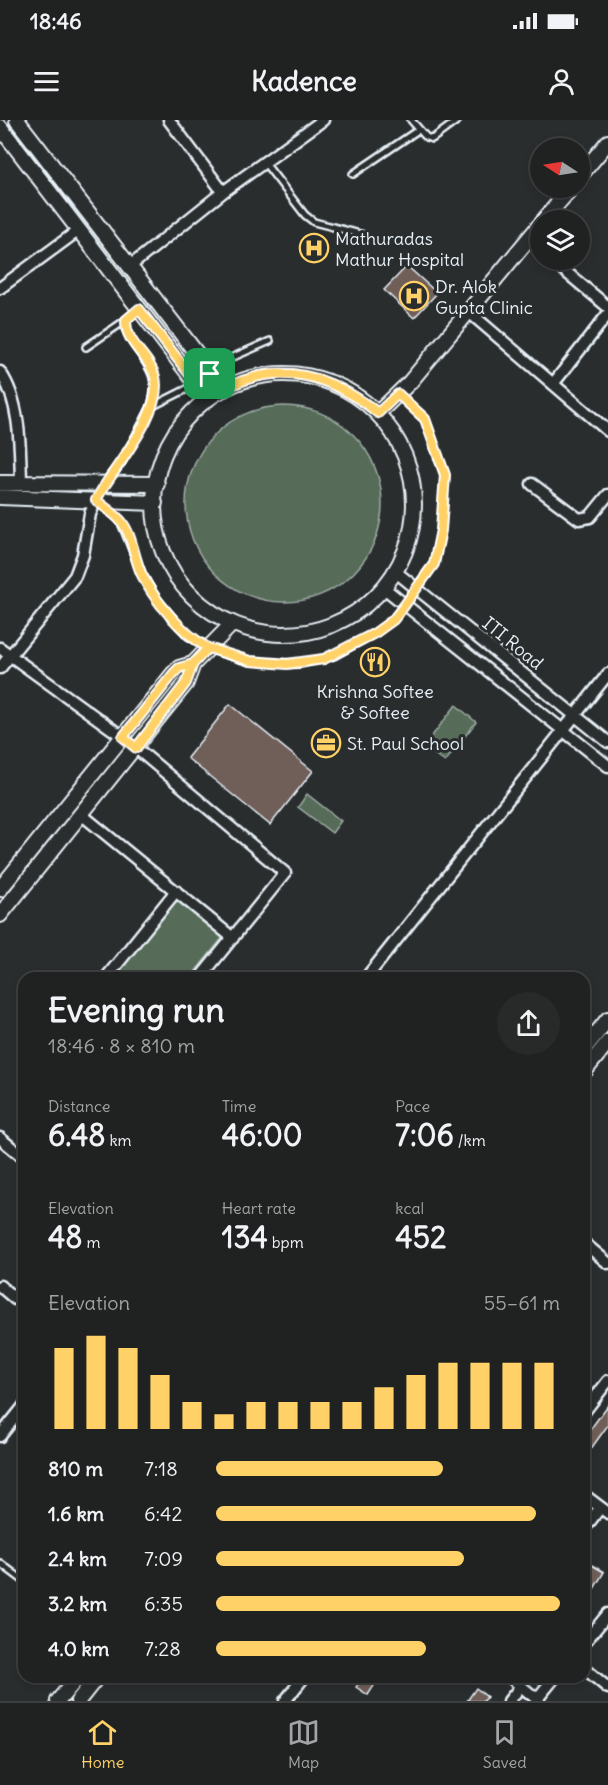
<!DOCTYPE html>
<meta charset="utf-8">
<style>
body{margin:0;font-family:Delius,sans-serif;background:#282a2a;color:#f1f3f6;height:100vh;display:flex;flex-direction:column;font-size:22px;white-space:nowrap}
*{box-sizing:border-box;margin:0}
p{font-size:20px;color:#a2a4a5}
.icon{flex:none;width:33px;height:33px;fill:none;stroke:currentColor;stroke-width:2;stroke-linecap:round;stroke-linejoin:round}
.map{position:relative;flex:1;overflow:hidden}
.drawer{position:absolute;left:18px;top:852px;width:572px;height:711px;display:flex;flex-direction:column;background:#202222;border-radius:18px;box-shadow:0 3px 9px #0003,0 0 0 2px #3d3f40}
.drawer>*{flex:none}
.needle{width:39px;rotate:282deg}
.tools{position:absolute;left:530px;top:18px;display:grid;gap:12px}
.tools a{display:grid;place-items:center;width:60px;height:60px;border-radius:50%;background:#202222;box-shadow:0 3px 9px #0003,0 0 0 2px #3d3f40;font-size:30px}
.pin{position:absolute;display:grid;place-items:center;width:51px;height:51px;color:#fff;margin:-26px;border-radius:12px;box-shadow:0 3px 9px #0006}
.round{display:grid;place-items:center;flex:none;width:63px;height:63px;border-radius:32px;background:#282a2a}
.overview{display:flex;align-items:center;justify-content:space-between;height:102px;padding:0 30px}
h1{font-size:33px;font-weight:700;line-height:45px}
.metrics{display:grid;grid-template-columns:repeat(3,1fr);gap:9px;height:102px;padding:6px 30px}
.metrics div{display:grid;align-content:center}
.metrics b{font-size:30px;font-weight:700}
.metrics small{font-size:16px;font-weight:400}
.metrics p{font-size:16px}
.chart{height:168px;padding:12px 30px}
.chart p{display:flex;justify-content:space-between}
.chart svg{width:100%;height:108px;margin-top:6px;stroke:#ffd166;stroke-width:6}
ul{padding:0 30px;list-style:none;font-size:20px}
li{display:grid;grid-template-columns:96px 72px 1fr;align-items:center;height:45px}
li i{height:15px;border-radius:8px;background:#ffd166}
.status{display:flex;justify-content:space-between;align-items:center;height:42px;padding:0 30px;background:#202222;direction:ltr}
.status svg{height:16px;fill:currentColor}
header{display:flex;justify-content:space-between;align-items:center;height:78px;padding:0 30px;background:#202222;font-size:27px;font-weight:700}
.tab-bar{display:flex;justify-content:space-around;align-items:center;height:84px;border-top:2px solid #3d3f40;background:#202222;font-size:16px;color:#a2a4a5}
.tab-bar a{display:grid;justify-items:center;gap:3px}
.tab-bar .current{color:#ffd166}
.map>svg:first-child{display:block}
.green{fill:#566c58;stroke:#9faea8;stroke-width:1.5}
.building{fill:#705e59;stroke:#e8f1f8;stroke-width:1.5}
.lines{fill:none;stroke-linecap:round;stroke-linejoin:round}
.service-casing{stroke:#e8f1f8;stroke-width:10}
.minor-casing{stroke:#e8f1f8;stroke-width:15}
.tertiary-casing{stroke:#e8f1f8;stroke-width:18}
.service{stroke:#2a2d2e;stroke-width:5}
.minor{stroke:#2a2d2e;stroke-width:10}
.tertiary{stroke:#2a2d2e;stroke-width:14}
.route-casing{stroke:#fff;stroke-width:12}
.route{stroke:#ffd166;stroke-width:8}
.labels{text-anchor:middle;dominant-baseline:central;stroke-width:6;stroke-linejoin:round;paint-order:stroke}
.poi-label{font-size:18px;fill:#e8f1f8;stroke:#2a2d2e;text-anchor:start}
.street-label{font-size:18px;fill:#e8f1f8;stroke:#2a2d2e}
</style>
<div class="status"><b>18:46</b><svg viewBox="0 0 49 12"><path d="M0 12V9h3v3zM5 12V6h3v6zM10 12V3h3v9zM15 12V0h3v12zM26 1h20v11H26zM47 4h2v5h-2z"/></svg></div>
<header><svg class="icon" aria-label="menu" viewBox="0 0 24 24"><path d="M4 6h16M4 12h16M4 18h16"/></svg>Kadence<svg class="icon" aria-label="person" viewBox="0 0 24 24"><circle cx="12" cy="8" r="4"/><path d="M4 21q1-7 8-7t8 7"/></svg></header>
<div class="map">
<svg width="608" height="1581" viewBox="0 0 608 1581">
<rect width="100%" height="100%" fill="#2a2d2e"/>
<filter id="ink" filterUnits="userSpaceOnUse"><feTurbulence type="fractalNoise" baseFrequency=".0167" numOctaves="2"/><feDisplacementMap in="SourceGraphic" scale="12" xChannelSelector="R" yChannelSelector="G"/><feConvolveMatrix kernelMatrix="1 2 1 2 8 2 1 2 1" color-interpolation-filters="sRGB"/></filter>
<g filter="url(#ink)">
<path class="green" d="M186 384a98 98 0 1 1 196 0a98 98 0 1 1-196 0Z
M456,585L476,602L445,642L424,626Z
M307,674L341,701L332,713L298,687Z
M177,778L224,816L190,858H113Z"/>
<path class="building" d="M407,146L437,173L414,198L384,170Z
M230,584L313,651L270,705L187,638Z
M608,1285V1305L585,1337L584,1318Z
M590,1444L604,1452L589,1477L584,1474V1454Z
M363,1557L379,1558L368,1575L356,1567Z
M476,1568L487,1577L484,1581H467Z"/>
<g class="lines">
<g class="service-casing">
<path id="service" d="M411,0L426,17L432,19L458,0
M264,42L305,95L314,102L364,115
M353,54L418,10
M138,190L126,200L125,208C139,240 163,249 151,287
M86,227L126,200
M105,362L122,342L151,287L197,264L231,238L270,221
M102,385L120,400L142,454L156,478L188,516L221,533L250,541L301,544L334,536L375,513L393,500L434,444L441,410L445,355L425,299L398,274
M0,1443L24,1461"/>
</g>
<g class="minor-casing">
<path id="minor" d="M223,72L323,0
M554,142L608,187
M129,147L223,72L169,0
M0,168L79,110
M469,192L608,311
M0,252C21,282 20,328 21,363
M553,264L608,194
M532,364L579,399L590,397L608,375
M396,452L608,622
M384,468L608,646
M0,528L123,617L285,753L200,858
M0,548L75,456L83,435L90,394L104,363
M81,694L233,818
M106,858L176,771
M366,858L608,554
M0,1018L24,1038
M584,1123L608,1143
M0,1166L15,1179
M584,1292L608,1261
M0,1316L24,1286
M584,1375L608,1393
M584,1409L600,1388
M584,1523L608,1494
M584,1548L608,1568
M510,1557L539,1581
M537,1579L555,1557
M285,1581L304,1557
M509,1581L521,1566"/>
</g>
<g class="tertiary-casing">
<path id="tertiary" d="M17,0L224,269
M0,7L208,279
M579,57L608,22
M544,100L571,68
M154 384a130 130 0 1 1 260 0a130 130 0 1 1-260 0Z
M378,293L410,262L540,105
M0,363L157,364
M0,377L155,383
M0,769L174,553L179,548L193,544
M0,795L186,563L193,544L232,504
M584,929L608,899
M584,952L608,922
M58,1581L78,1557
M78,1581L97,1557"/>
</g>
<use href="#service" class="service"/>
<use href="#minor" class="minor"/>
<use href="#tertiary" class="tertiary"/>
</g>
</g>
<g class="lines" filter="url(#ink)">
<g class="route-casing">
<path id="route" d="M210,254L197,264L139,189L126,200C125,224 150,236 155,257C164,293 112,349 96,380C104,387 114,393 121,401C132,414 134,437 141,453C154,481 182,513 208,528L193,544L179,548L174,553L123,617L136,628L186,563L193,544L208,528L250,541L287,544L324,539L375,513L393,500L404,486L434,444L441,410L445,355L425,299L398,274L378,293C331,256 281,239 224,269L210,254"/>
</g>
<use href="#route" class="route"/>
</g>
<defs>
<g id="hospital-ring" transform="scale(1.5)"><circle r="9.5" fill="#2a2d2e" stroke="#ffd166" stroke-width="1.5"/><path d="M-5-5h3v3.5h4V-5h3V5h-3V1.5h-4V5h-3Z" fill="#ffd166"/></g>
<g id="restaurant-ring" transform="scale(1.5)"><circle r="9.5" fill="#2a2d2e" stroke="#ffd166" stroke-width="1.5"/><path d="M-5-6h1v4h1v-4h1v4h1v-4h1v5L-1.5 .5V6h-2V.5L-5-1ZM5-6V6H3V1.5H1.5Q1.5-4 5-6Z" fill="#ffd166"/></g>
<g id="office-ring" transform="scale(1.5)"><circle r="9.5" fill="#2a2d2e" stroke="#ffd166" stroke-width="1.5"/><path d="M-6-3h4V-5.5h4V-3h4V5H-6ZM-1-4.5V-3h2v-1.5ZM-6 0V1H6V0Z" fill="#ffd166"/></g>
</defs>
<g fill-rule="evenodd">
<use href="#hospital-ring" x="314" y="128"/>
<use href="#hospital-ring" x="414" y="176"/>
<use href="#restaurant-ring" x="375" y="542"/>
<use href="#office-ring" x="326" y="623"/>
</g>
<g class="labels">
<g class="poi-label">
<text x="335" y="118">Mathuradas<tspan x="335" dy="21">Mathur Hospital</tspan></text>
<text x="435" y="166">Dr. Alok<tspan x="435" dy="21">Gupta Clinic</tspan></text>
<text x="375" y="571" text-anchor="middle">Krishna Softee<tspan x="375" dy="21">&amp; Softee</tspan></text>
<text x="347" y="623">St. Paul School</text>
</g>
<g class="street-label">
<text transform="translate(513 523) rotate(39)">ITI Road</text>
</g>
</g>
</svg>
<div class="tools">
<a><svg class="needle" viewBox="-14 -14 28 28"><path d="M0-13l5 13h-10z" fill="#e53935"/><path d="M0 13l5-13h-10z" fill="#a2a4a5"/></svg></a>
<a><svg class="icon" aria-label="layers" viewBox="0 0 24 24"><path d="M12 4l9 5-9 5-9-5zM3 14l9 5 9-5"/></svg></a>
</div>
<div class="pin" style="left:210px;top:254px;background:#1e9e55"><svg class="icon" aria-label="arrive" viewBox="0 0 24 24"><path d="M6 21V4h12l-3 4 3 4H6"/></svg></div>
<section class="drawer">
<div class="overview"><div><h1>Evening run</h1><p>18:46 · 8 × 810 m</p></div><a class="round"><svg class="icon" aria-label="share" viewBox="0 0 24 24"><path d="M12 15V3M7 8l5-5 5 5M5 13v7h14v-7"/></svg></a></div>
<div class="metrics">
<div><p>Distance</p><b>6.48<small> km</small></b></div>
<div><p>Time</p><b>46:00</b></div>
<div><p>Pace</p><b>7:06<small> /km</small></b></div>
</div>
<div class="metrics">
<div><p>Elevation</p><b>48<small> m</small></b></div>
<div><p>Heart rate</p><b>134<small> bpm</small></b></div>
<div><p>kcal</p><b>452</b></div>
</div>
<div class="chart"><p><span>Elevation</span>55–61 m</p>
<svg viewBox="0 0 160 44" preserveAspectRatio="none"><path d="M5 44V11M15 44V6M25 44V11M35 44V22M45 44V33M55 44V38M65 44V33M75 44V33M85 44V33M95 44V33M105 44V27M115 44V22M125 44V17M135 44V17M145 44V17M155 44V17"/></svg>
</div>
<ul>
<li><b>810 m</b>7:18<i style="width:66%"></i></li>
<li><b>1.6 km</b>6:42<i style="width:93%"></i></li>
<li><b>2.4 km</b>7:09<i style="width:72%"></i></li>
<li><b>3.2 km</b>6:35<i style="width:100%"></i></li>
<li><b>4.0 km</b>7:28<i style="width:61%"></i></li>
</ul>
</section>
</div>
<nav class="tab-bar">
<a class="current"><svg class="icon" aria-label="home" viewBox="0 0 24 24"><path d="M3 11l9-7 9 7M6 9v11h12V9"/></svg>Home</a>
<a><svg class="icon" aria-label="map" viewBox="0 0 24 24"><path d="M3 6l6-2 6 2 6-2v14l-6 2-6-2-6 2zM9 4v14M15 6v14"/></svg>Map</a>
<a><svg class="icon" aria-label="saved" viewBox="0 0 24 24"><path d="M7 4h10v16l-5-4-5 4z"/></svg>Saved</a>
</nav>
